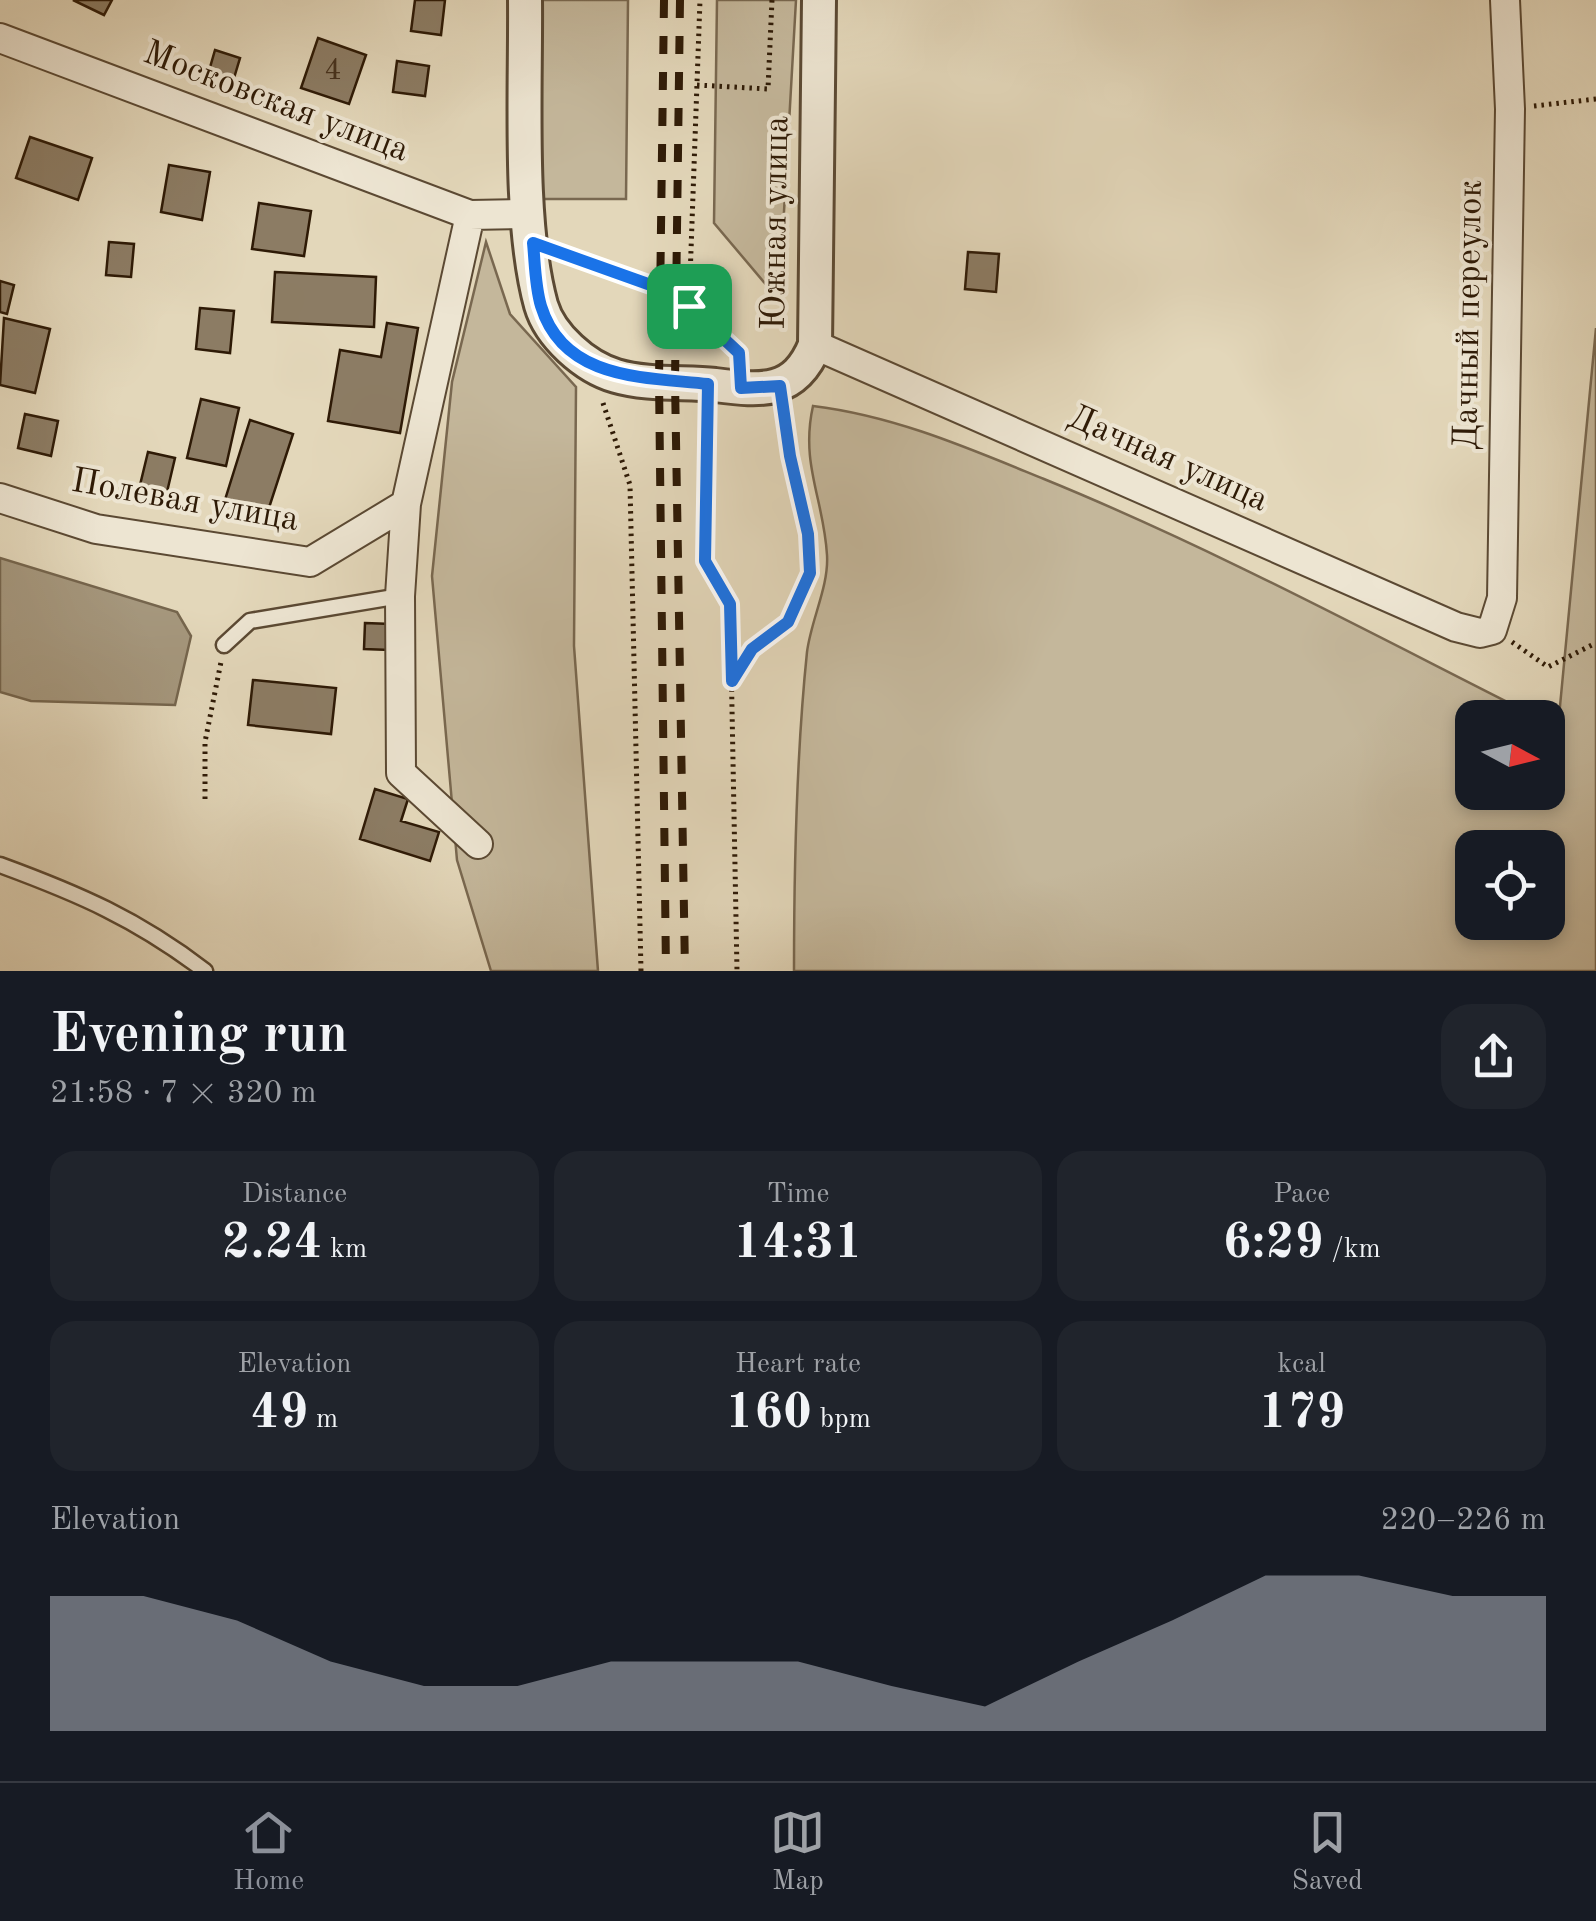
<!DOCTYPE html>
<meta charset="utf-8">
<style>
body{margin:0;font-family:"Old Standard TT",serif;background:#20242c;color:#f1f3f6;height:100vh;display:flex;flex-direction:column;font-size:38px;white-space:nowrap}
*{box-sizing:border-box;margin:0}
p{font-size:32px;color:#9ea1a6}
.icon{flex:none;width:55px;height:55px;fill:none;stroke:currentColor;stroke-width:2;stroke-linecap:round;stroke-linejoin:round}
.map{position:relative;height:971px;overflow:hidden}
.drawer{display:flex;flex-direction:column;background:#171b24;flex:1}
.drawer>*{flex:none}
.needle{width:65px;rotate:97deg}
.tools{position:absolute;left:1455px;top:700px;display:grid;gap:20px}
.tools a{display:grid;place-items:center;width:110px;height:110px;border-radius:20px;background:#171b24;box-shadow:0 5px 15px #0003;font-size:50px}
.pin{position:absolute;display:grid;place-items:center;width:85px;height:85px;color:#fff;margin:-42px;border-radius:20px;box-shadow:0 5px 15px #0006}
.round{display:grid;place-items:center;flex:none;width:105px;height:105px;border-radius:30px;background:#20242c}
.overview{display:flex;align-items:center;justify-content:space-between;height:170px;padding:0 50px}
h1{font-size:55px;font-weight:700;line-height:75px}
.figures{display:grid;grid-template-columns:repeat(3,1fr);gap:15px;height:170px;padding:10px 50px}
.figures div{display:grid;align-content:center;border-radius:25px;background:#20242c;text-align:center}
.figures b{font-size:50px;font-weight:700}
.figures small{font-size:28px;font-weight:400}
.figures p{font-size:28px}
.chart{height:280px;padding:20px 50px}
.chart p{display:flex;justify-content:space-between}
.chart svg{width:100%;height:180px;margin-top:10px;fill:#8c9099;opacity:.7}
.tab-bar{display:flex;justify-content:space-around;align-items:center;height:140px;border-top:2px solid #363941;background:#171b24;font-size:28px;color:#9ea1a6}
.tab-bar a{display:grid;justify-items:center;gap:5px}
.tab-bar .active{color:#8c9099}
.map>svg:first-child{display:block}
.green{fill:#c4b79b;stroke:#796850;stroke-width:2.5;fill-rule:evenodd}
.water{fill:#a5977d;stroke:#75654d;stroke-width:2.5}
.building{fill:#8c7c64;stroke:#2e1a06;stroke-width:2.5}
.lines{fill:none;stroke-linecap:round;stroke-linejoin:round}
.service-casing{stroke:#5b4933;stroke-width:19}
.minor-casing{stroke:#5b4933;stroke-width:32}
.tertiary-casing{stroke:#5b4933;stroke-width:38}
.path{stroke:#2e1a06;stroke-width:5;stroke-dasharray:2.5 5;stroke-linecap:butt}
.service{stroke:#ede5d2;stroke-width:14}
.minor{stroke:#ede5d2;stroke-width:28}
.tertiary{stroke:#ede5d2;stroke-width:32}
.rail{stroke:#2e1a06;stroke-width:8;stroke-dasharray:18 18;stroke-linecap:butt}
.route-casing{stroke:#fff;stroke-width:20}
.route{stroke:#1a73e8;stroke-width:12}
.labels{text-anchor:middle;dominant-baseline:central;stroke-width:8;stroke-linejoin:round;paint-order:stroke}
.number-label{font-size:30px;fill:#46321e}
.street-label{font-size:35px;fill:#2e1a06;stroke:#ede5d2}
</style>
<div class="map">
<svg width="1596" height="971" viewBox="0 0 1596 971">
<rect width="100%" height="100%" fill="#e3d7ba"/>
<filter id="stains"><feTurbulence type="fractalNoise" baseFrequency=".002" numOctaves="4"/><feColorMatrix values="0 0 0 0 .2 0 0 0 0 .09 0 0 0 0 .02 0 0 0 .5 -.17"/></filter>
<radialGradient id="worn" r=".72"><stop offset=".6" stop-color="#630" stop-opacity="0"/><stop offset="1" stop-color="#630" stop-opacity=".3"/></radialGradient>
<path class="green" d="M534,0H628L626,199H538Z
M717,0H796L779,300L714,223Z
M486,242L510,314L576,387L574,646L598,971H491L457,860L432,576L452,382Z
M1596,328V971H794C794,865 796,758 807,652C811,620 829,586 827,555C824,500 800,464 813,406C895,416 968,448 1044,479C1213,548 1374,635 1537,717L1472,718V792H1548V723L1558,727ZM1472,848H1548V922H1472Z"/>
<path class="water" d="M0,558L177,612L191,636L175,705L31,701L0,692Z"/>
<path class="building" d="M73,0H112L104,15Z
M415,0H445L441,35L411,31Z
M318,38L366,55L349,104L301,88Z
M215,50L240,58L234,78L209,71Z
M397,61L429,66L425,96L393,92Z
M30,137L92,158L78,200L16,178Z
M169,165L210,172L202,220L161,212Z
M259,203L311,211L304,256L252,249Z
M109,242L134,244L131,277L106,275Z
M968,252L999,254L996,292L965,289Z
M275,272L376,277L374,327L272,322Z
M0,281L14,285L7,314L0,312Z
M200,308L234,311L230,353L196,349Z
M4,318L50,329L35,393L0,385Z
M387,323L418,328L400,433L328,421L340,350L381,357Z
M201,399L239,408L226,466L187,458Z
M25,414L58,421L51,456L18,448Z
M250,420L293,434L266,517L224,503Z
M148,452L175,458L167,492L140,485Z
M365,623L391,624L390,650L364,649Z
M253,680L336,688L331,734L248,725Z
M375,789L408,799L401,821L439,832L430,861L360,839Z"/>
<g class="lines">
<g class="service-casing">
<path id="service" d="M224,645L250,621L400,596
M0,865C79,894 137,919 205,971"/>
</g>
<g class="minor-casing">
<path id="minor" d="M0,38L470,215L529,214
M815,345L1456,627L1480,633L1492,630L1502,598L1510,109L1505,0
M0,498L96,529L310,562L406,504L470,215
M406,504L400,596L401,773L478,844"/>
</g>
<g class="tertiary-casing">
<path id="tertiary" d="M525,0C526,88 518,222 541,305C550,336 585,367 616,376C646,385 684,382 715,385C763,391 795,394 815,345L819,0"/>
</g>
<path class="path" d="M697,85L768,89L772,0
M1534,106L1596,99
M558,252L676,294L739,353V360
M689,306L700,0
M603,403L630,485L641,971
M707,411L705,561L730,604L737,971
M1512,642L1548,667L1596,643
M732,681L752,649L788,622L810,573L808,534L784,413
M205,799V742L221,662"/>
<use href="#service" class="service"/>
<use href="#minor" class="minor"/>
<use href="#tertiary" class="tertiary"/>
<path class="rail" d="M664,0L659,380L666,971
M680,0L675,381L685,971"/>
</g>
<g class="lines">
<g class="route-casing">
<path id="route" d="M533,243L676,294L739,353L741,388L780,386L790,456L808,534L810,573L788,622L752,649L732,681L730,604L705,561L708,384C646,377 564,381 541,306C535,286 535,263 533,243Z"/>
</g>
<use href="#route" class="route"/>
</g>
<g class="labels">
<g class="number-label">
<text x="333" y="71">4</text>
</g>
<g class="street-label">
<text transform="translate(276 102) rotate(21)">Московская улица</text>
<text transform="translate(776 223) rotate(-89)">Южная улица</text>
<text transform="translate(1469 315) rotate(-89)">Дачный переулок</text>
<text transform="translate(1168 459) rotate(24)">Дачная улица</text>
<text transform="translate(185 501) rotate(10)">Полевая улица</text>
</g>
</g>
<rect width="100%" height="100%" filter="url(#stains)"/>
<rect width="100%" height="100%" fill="url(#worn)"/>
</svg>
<div class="tools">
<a><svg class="needle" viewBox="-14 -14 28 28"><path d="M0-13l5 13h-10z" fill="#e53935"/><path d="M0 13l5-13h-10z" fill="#9ea1a6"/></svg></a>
<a><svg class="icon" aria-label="locate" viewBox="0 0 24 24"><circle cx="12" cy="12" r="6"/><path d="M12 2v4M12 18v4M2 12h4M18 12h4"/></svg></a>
</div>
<div class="pin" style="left:689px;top:306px;background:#1e9e55"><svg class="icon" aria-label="arrive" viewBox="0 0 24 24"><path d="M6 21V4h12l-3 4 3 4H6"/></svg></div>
</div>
<section class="drawer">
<div class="overview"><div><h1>Evening run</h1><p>21:58 · 7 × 320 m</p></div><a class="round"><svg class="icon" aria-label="share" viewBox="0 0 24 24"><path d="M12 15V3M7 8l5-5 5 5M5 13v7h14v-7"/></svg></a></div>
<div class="figures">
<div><p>Distance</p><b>2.24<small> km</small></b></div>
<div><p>Time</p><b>14:31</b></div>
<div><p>Pace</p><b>6:29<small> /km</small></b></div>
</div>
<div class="figures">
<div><p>Elevation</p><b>49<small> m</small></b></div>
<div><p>Heart rate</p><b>160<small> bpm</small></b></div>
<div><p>kcal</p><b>179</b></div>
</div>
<div class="chart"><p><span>Elevation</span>220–226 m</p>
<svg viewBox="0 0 160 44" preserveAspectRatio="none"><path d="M0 44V11L10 11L20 17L30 27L40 33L50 33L60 27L70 27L80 27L90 33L100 38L110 27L120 17L130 6L140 6L150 11L160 11V44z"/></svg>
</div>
</section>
<nav class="tab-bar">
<a class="active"><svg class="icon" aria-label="home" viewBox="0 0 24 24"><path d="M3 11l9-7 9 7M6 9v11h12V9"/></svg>Home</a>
<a><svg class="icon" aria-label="map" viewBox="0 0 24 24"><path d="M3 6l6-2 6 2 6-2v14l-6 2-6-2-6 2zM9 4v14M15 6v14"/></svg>Map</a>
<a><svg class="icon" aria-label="saved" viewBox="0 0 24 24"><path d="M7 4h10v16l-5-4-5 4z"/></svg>Saved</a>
</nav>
